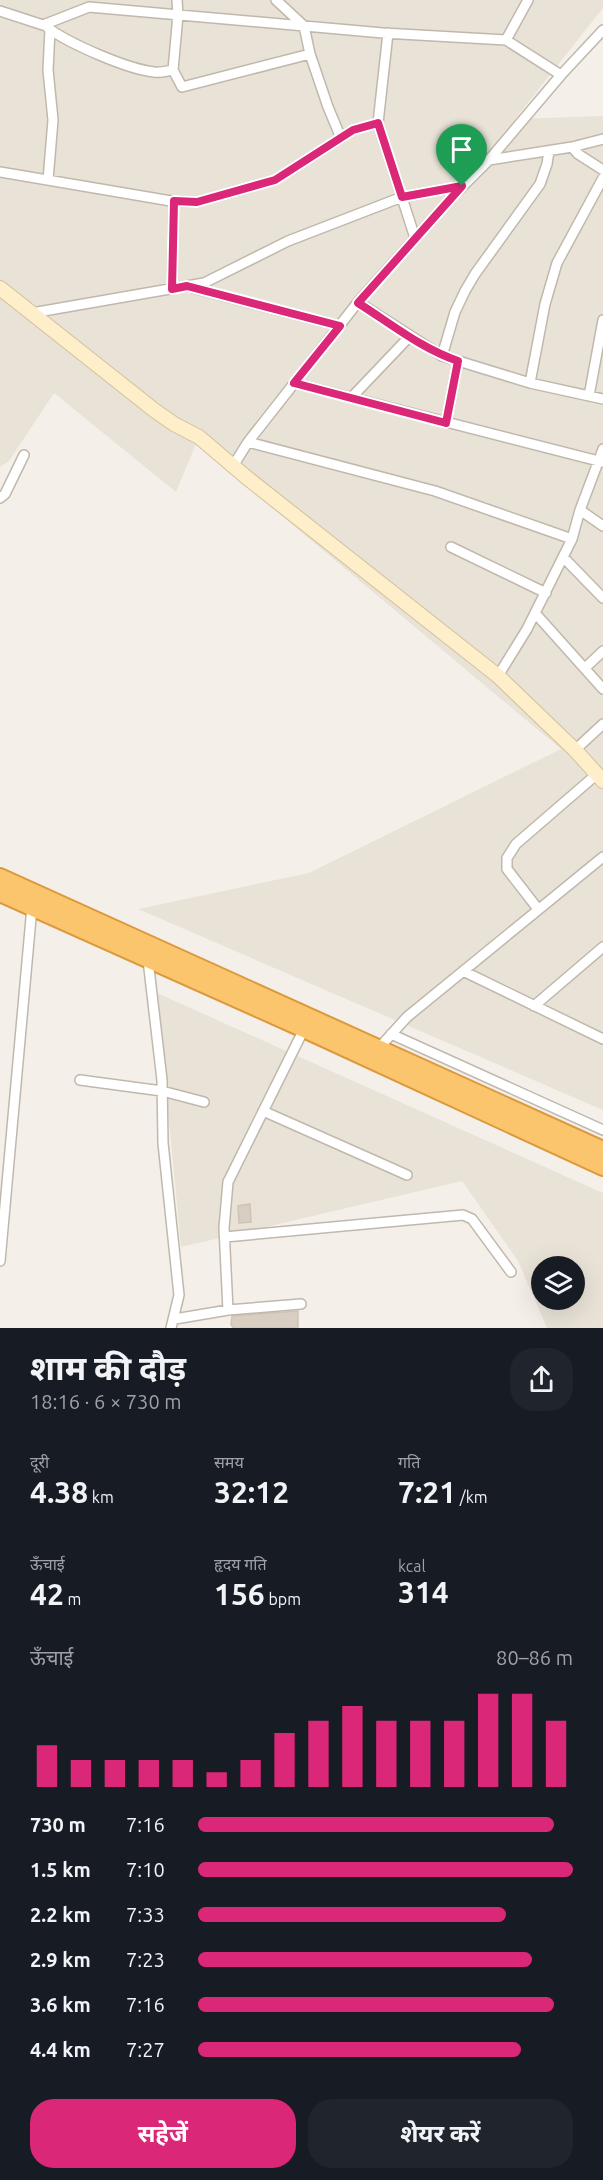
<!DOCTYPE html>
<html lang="hi">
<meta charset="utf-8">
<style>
body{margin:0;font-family:Ubuntu,"Noto Sans Devanagari",sans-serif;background:#20242c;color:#f1f3f6;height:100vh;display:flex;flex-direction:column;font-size:22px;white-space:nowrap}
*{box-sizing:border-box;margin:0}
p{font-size:20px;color:#9ea1a6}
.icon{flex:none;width:33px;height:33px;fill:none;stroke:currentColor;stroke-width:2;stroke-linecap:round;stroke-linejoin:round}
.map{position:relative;height:1328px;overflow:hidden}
.side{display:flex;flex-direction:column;background:#171b24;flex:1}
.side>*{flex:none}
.tools{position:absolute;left:531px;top:1256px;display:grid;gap:12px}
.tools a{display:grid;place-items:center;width:54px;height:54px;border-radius:50%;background:#171b24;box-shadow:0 6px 24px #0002;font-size:30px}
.pin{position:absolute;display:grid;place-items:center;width:51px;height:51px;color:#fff;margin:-62px -26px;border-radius:50% 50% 50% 0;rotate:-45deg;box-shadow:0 0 6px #0007}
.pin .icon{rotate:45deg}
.round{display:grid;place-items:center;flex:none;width:63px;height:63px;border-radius:24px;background:#20242c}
.head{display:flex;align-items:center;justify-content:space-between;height:102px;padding:0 30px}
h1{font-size:33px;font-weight:700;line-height:45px}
.stats{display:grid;grid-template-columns:repeat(3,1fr);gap:9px;height:102px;padding:6px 30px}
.stats div{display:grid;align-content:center}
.stats b{font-size:30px;font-weight:700}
.stats small{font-size:16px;font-weight:400}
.stats p{font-size:16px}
.chart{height:168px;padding:12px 30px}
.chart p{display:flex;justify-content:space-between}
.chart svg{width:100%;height:108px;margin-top:6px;stroke:#db2777;stroke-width:6}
.primary-button{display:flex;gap:12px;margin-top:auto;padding:12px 30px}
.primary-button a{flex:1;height:69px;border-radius:24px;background:#db2777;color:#fff;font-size:24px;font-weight:700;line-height:69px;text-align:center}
.primary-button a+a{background:#20242c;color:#f1f3f6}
ul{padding:0 30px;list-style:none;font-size:20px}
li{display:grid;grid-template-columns:96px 72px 1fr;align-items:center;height:45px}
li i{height:15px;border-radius:8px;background:#db2777}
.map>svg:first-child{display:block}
.residential{fill:#e8e2d7;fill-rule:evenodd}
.building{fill:#d9cec2;stroke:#d0c3b2;stroke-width:1.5}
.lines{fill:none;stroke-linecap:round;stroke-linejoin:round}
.street-casing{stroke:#c0b8ac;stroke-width:12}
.secondary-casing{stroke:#d3c199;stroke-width:16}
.highway-casing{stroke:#db993c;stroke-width:20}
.street{stroke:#fff;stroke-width:9}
.secondary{stroke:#feeeca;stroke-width:14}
.highway{stroke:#fbc56d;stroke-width:16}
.route-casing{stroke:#fff;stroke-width:12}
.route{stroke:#db2777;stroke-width:8}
</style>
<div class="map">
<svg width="603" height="1328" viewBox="0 0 603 1328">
<rect width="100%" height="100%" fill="#f4f0e9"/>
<path class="residential" d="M0,0H603V8L515,119L603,116V1110L138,909L309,873L561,749L196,444L176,492L54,393L9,461L0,467Z
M157,993L603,1193V1328H547L518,1261L462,1181L181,1247ZM542,1266H574V1299H542Z"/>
<path class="building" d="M250,1204L251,1222L239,1223L238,1206Z
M298,1311V1328H233L231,1324L232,1316Z"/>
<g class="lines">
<g class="street-casing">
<path id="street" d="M177,0L178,15L173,70L182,87L310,54
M276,0L304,26L310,54L328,107L341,138
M0,11L43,25L89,7L383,33L506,40L561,75
M48,28C70,44 127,69 154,72C160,73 167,71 173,70
M388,33L378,123L415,238
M506,40L528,0
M572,147L578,154L603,170
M489,160L572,147L603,139
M0,172L171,201L197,202L275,180L353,130L378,123
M48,180L53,120L48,70L50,30
M193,288L340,326
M172,289L174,201
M358,302L442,356L530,383L603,399
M32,313L204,283L288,241L384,204L402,197L462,186
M442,356L455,312L465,291L475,274L540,184L547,164L549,151
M294,383L602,462
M530,383L545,304L557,263L603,178
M589,396L603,320
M351,398L410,336
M446,423L458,361
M248,442L435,491L572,539L580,510L603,449
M233,466L248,442L358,302L455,194L489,160L561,75L603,30
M0,498L5,494L24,455
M580,510L603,526
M451,547L546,593
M563,557L603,598
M535,613L603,689
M585,668L603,651
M498,676L527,629L572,539
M575,750L603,724
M538,909L507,869V858L516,844L597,774
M148,960L162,1080L163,1143L179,1295L171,1328
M463,971L603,1039
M534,1006L603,947
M391,1034L603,1130
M378,1049L407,1017L603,857
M80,1080L162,1091L204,1102
M263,1111L407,1175
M225,1237L463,1215L472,1219L511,1272
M0,1261L32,907
M228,1310L224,1228L228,1182L304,1029
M175,1319L228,1310L301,1304"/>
</g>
<g class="secondary-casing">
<path id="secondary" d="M0,288L154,410L174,424L199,437L246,477L498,676L575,750L603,781"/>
</g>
<g class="highway-casing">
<path id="highway" d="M0,877L603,1150
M0,893L304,1029L603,1167"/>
</g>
<use href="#street" class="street"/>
<use href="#secondary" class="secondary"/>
<use href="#highway" class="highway"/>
</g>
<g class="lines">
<g class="route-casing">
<path id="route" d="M378,123L402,197L462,186L358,303C390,323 422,349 458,361L446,423L294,383L340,326L187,286L172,289L174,201L197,202L275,180L353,130Z"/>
</g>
<use href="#route" class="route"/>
</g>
</svg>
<div class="tools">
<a><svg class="icon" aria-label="layers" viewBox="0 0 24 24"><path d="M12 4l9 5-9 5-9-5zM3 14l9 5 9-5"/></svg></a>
</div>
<div class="pin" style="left:462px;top:186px;background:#1e9e55"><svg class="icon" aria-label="arrive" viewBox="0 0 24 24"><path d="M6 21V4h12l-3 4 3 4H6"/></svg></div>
</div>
<section class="side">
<div class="head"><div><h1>शाम की दौड़</h1><p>18:16 · 6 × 730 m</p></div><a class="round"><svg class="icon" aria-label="share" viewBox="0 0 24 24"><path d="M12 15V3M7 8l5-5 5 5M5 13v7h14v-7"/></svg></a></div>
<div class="stats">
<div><p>दूरी</p><b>4.38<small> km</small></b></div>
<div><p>समय</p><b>32:12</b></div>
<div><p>गति</p><b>7:21<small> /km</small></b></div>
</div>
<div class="stats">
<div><p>ऊँचाई</p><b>42<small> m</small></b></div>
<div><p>हृदय गति</p><b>156<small> bpm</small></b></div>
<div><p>kcal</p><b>314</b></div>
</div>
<div class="chart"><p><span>ऊँचाई</span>80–86 m</p>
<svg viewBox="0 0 160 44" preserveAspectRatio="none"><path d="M5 44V27M15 44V33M25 44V33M35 44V33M45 44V33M55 44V38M65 44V33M75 44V22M85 44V17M95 44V11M105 44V17M115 44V17M125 44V17M135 44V6M145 44V6M155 44V17"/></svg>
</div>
<ul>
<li><b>730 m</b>7:16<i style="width:95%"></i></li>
<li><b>1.5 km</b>7:10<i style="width:100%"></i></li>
<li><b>2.2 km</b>7:33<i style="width:82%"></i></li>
<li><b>2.9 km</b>7:23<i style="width:89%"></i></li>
<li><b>3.6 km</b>7:16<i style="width:95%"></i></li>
<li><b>4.4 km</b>7:27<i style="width:86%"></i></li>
</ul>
<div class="primary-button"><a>सहेजें</a><a>शेयर करें</a></div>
</section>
